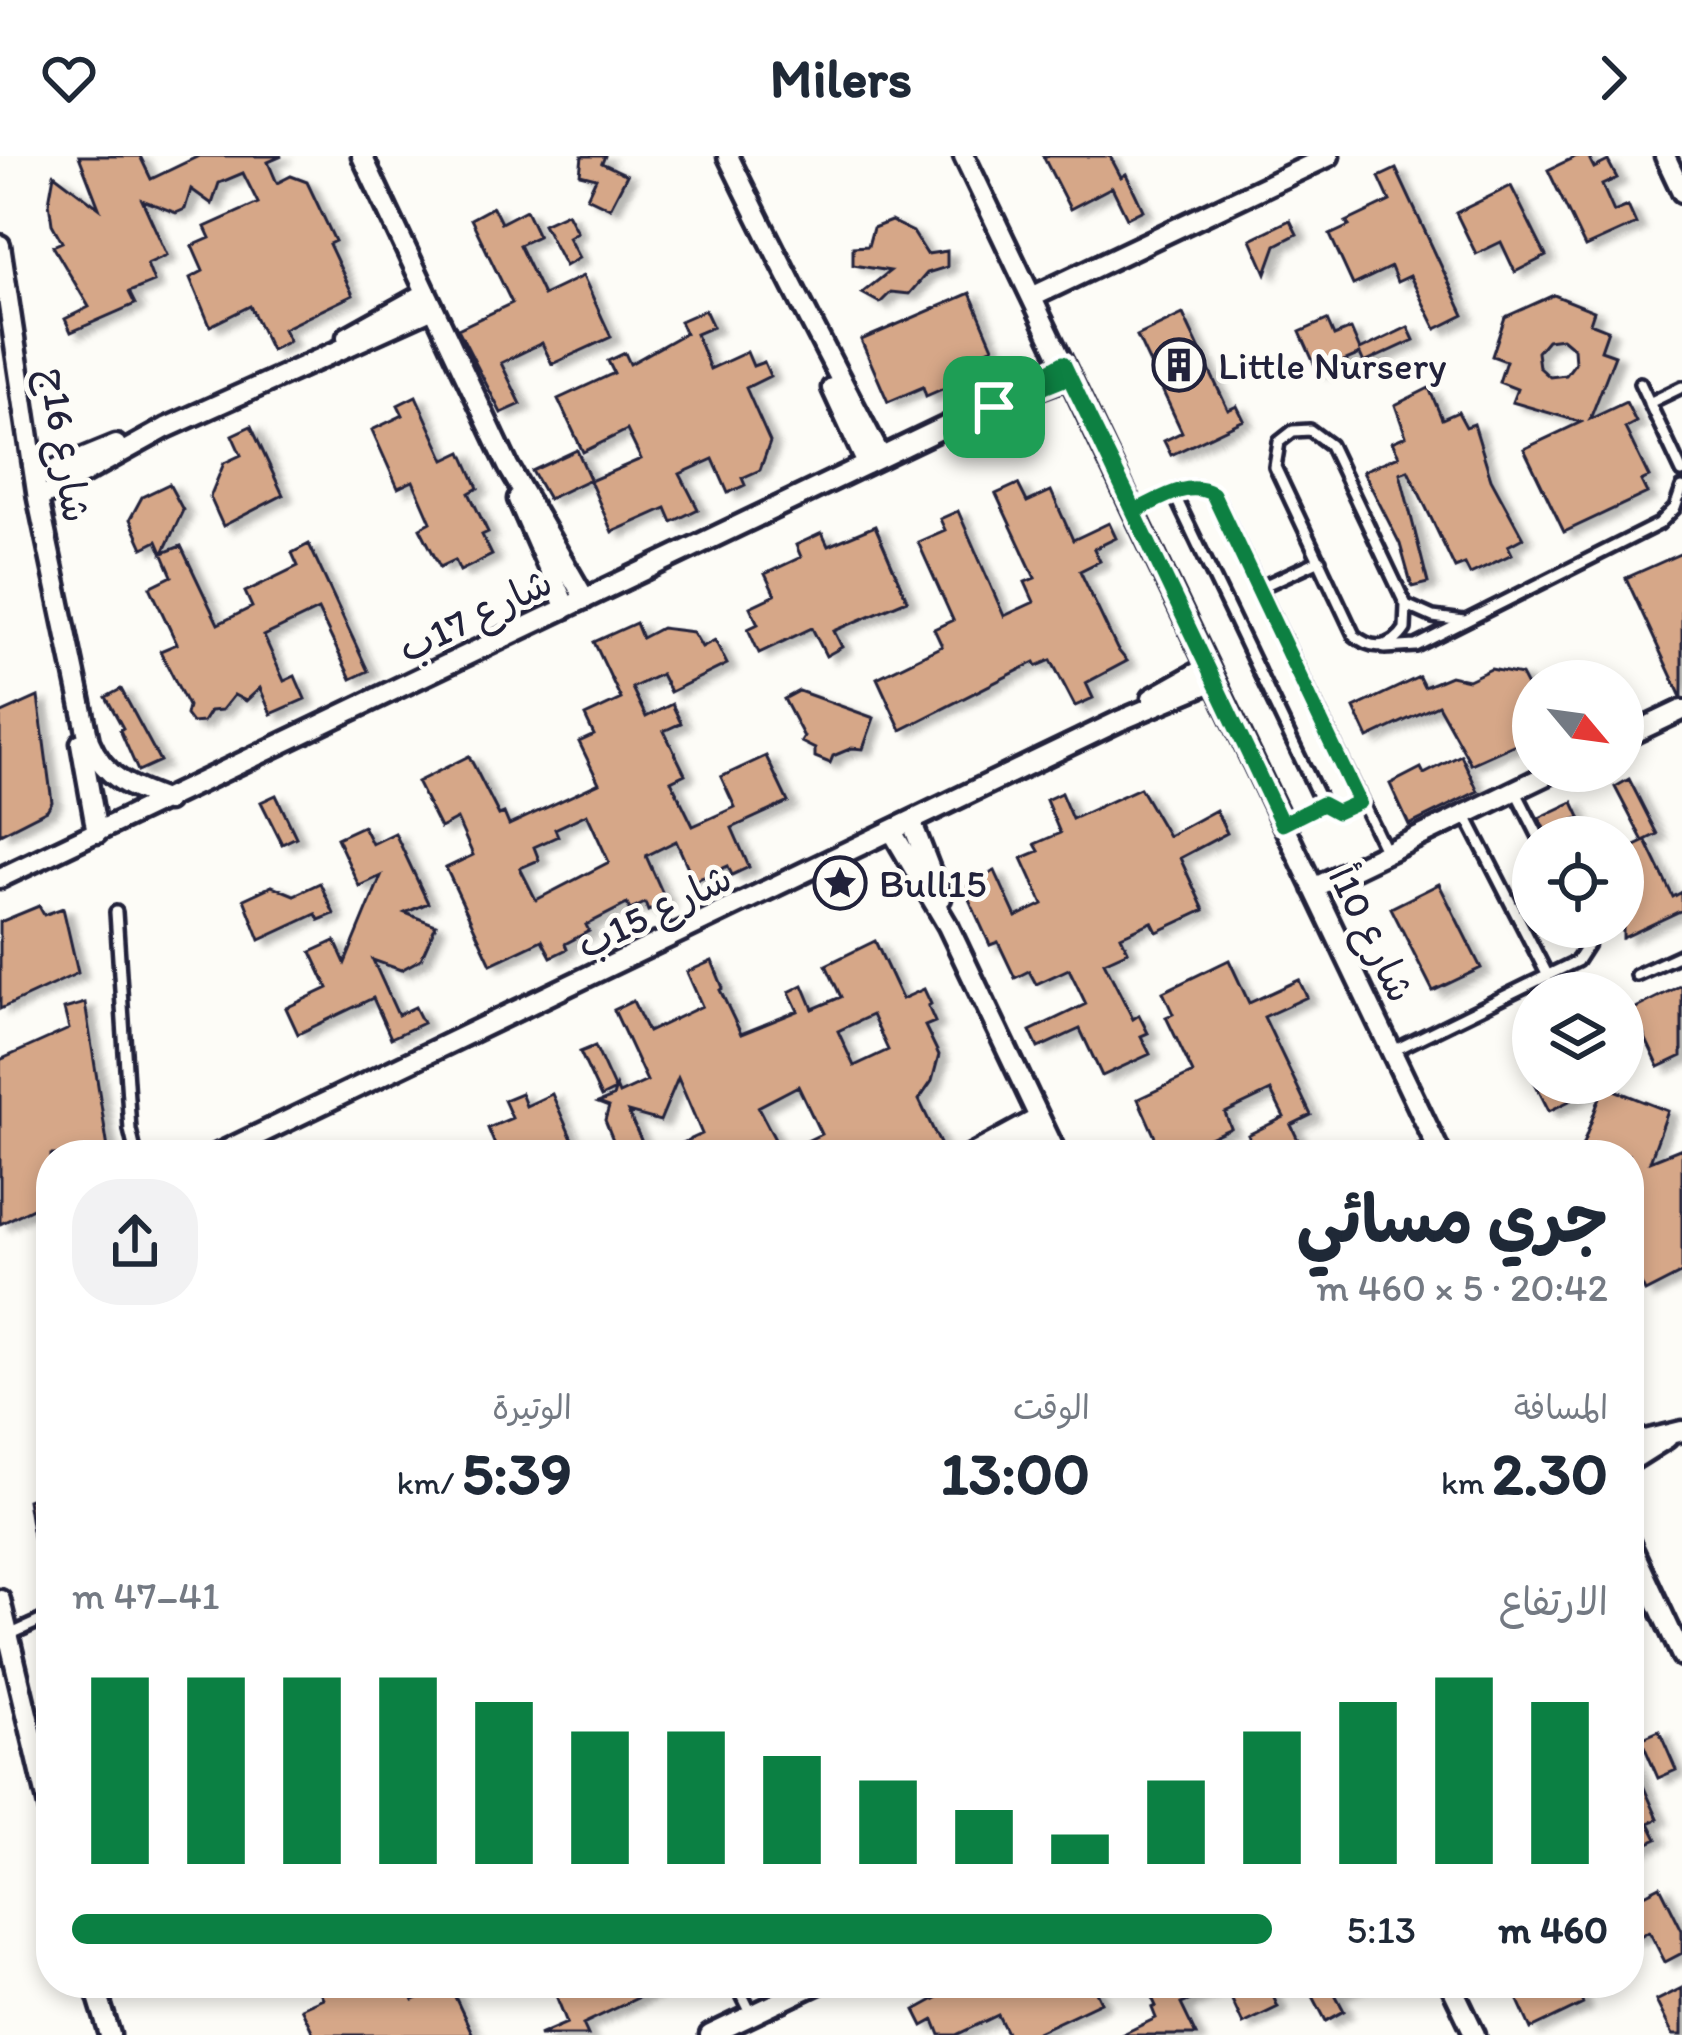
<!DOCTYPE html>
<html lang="ar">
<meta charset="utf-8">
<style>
body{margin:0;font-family:Itim,"Playpen Sans Arabic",sans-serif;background:#f2f2f3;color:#1f2937;direction:rtl;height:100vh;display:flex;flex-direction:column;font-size:45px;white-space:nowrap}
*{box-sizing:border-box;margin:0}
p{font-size:39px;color:#747a83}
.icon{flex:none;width:66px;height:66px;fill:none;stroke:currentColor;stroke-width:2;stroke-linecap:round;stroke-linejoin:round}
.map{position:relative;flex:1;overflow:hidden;direction:ltr}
.drawer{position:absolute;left:36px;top:984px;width:1608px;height:858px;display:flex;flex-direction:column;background:#fff;border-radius:48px;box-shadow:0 6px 18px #0003;direction:rtl}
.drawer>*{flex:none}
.needle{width:78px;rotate:119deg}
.tools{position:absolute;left:1512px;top:504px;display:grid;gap:24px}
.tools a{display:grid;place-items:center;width:132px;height:132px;border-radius:50%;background:#fff;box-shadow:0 6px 18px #0003;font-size:60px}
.pin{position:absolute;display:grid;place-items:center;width:102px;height:102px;color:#fff;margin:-51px;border-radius:24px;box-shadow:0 6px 18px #0006}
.round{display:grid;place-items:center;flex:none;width:126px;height:126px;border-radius:48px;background:#f2f2f3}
.summary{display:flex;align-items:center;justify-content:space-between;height:204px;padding:0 36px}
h1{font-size:66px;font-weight:700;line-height:90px}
.metrics{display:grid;grid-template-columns:repeat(3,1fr);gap:18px;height:204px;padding:12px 36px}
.metrics div{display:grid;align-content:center}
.metrics b{font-size:60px;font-weight:700}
.metrics small{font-size:33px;font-weight:400}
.metrics p{font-size:33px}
.chart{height:336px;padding:24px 36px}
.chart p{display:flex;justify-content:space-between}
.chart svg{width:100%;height:216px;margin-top:12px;stroke:#0b8043;stroke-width:6}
ul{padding:0 36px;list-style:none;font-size:39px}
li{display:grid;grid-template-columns:192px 144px 1fr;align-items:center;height:90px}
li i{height:30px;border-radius:15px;background:#0b8043}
header{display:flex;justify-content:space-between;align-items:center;height:156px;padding:0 36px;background:#fff;font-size:54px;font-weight:700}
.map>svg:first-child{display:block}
.building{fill:#d6a788;stroke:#22223b;stroke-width:3;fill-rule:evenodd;filter:url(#shadow)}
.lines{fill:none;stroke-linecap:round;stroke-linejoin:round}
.service-casing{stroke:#22223b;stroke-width:18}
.minor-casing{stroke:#22223b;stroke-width:27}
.service{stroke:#fdfcf7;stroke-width:9}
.minor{stroke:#fdfcf7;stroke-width:18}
.route-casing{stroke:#fff;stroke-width:24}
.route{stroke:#0b8043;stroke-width:15}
.labels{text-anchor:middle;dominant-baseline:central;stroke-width:10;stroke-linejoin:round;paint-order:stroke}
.poi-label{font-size:39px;fill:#22223b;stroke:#fdfcf7;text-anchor:start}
.street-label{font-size:39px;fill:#22223b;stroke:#fdfcf7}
</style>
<header><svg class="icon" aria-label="forward" viewBox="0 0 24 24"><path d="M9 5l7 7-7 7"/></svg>Milers<svg class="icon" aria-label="heart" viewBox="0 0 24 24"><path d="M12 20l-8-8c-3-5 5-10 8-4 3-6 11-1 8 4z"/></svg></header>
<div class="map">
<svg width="1682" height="1879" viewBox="0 0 1682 1879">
<defs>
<filter id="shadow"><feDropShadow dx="9" dy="5" stdDeviation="3" flood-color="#0004"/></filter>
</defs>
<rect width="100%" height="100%" fill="#fdfcf7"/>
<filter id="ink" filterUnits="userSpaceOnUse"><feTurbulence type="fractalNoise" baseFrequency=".00833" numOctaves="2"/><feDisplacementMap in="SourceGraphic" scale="24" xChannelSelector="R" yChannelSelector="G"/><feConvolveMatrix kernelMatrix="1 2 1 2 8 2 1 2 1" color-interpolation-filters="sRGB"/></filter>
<g filter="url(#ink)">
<path class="building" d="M79,0H140L151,23L199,0H282L268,6L277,27L291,20L307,26L335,85L329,88L353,139L283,173L289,185L271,194L250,150L210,170L190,122L203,115L192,90L210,82L205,71L258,47L243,17L219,27L212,48L191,33L185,53L176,57L142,44L167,99L147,108L154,126L129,136L135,148L71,176L65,163L89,151L53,90L62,86L52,68L49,46L54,18L99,52Z
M582,0H605L602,7L627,19L610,52L587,41L596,22L580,18Z
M1043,0H1110L1121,21L1126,18L1143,54L1127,62L1112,31L1070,53Z
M1577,0H1588L1594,12L1608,5L1617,22L1602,29L1614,56L1628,50L1636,68L1585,91L1548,14Z
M1396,13L1464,159L1436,173L1410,120L1397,126L1391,111L1353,129L1330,79L1349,70L1346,66L1390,45L1379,21Z
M1511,30L1546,100L1515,116L1501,86L1476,98L1456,57Z
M493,51L501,67L526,54L538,80L519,89L543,139L583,120L611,181L552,208L542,187L501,207L521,248L501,257L458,173L512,147L471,63Z
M567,57L577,76L568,81L579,102L565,110L543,68Z
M1290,64L1297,78L1276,89L1266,117L1251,83Z
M891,65L913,76L927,98L947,95V111L927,117L909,138L891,136L880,147L862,137L890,115L853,109V91L868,90L873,72Z
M970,137L993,191L974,200L981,216L926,240L923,231L888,246L861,184Z
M1554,139L1594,155L1590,167L1608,174L1601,194L1615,199L1590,263L1626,246L1636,266L1625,272L1649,321L1641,325L1647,337L1564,376L1524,293L1581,266L1512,246L1517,233L1499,226L1506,205L1492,200L1505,161ZM1562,182L1574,192L1575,207L1566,219L1550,221L1539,211L1537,196L1547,184Z
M705,154L713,171L696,178L710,213L747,196L753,210L764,206L770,220L746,232L770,286L760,314L742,322L745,329L728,337L713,303L680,318L698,353L672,366L666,352L612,376L590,325L641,303L627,274L583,296L558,243L614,217L608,205L625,197L630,208L685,177L680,165Z
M1183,158L1228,254L1237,250L1244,264L1171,299L1164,285L1182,276L1137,180Z
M1327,164L1334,180L1351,173L1360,194L1408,171L1414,184L1364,207L1360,198L1318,216L1300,176Z
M1429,232L1442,263L1458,256L1466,271L1474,268L1491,323L1523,382L1508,390L1512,398L1470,418L1465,408L1455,412L1408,314L1400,317L1428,427L1412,431L1400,388L1363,315L1399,300L1392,286L1406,280L1395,249Z
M416,240L445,304L462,296L478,332L469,337L488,376L482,379L492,399L460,415L455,404L440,411L420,372L431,366L413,325L398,332L372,274L403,259L398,249Z
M251,270L283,339L223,370L210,341L224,307L241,299L232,279Z
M577,294L590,323L548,343L532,315Z
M169,328L183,354L163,397L181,390L218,468L252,451L245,436L298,410L292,397L309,388L368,515L351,523L318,454L264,480L284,525L295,520L305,543L271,558L260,532L246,545L234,539L222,554L210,555L203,566L192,567L186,559L188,550L160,495L177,488L150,431L172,420L157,385L143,392L130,363L142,341Z
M1018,328L1027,346L1051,335L1073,384L1109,367L1116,382L1094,393L1100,405L1080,415L1117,493L1127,505L1086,527L1093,542L1075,550L1051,504L1037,510L1035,506L901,574L877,522L942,490L934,473L953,464L918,386L945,374L940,363L958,355L1004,460L1034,446L1025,426L1035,422L996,338Z
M875,370L907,444L834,475L842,491L826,500L812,472L759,497L748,473L758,468L750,451L775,439L765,418L801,401L796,389L822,377L828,390Z
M1682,397V541H1681L1626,422Z
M636,467L642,482L661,472L693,476L702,491L715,484L727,508L670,536L661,518L632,532L646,561L672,548L681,567L664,575L685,618L671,625L693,670L735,651L721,621L766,600L788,646L732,672L749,711L732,719L728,710L694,725L676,685L646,700L667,747L648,755L645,747L630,754L627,748L586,769L589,775L565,788L567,793L551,801L542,784L491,808L446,712L473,699L457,663L440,672L417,626L469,600L499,659L504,657L509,669L599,627L579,586L594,579L585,560L621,543L594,486ZM587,658L609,706L536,744L520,712L539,704L534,691L558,680L555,673Z
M1491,513L1521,519L1533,542L1527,571L1531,581L1471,608L1438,549L1368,582L1354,552L1419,521L1424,531L1450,520L1468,524Z
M121,533L160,605L138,615L120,574L123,572L106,541Z
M799,535L874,562L863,593L852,592L833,600L830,607L815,601V593L801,586L804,581L784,543Z
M38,541L52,646L47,654L0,678V558Z
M1461,599L1478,635L1409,669L1390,628L1421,612L1424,618Z
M1629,623L1657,678L1643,685L1615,631Z
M1140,632L1168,680L1216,654L1227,677L1180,702L1204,754L1157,776L1152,766L1121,780L1128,795L1104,806L1133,863L1139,859L1148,877L1141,880L1150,898L1102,920L1080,873L1038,892L1030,875L1086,848L1069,813L1036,828L1029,815L1015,822L998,786L990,789L963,730L995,715L1016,761L1043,748L1022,702L1039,695L1035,688L1060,677L1046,644L1061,637L1072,663Z
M276,639L296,681L282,688L261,646Z
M1573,646L1580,661L1564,668L1570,681H1548L1539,662Z
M363,670L372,688L395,677L428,747L405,757L436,769L421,803L401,814L373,804L398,859L415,851L423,867L391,882L373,842L298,878L286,852L328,832L311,796L335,785L345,807L381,720L359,730L337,682Z
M1646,685L1673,741L1682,736V754L1623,782V696Z
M320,727L334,758L319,764L316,758L260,784L244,743L272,730L294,739Z
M1439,728L1481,812L1433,835L1391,752Z
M39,750L44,759L63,752L78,817L0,853V766Z
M875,785L902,843L924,833L931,848L928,850L935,866L925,870L939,899L932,925L919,944L943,994L934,999H656L702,978L678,922L660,965L628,956L648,999H619L605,964L609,951L598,947L613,941L616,931L619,938L647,925L614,854L633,845L648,876L702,850L687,816L712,805L723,832L720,834L741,878L798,855L789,836L803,829L813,853L841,841L826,809ZM872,859L888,894L854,910L838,875ZM798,930L821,978L782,997L758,951Z
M1229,804L1249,847L1299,824L1307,841L1264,861L1311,959L1291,969L1305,999H1257L1248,979L1284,961L1271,935L1225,957L1231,972L1205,984L1212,999H1163L1138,943L1193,917L1166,861L1173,858L1163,836Z
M1682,829V900L1659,911L1632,854Z
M85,847L109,999H51V1043L0,1068V904L69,873L64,853Z
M595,890L615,934L601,941L580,896Z
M1535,927H1606L1549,955Z
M1604,930L1668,955L1650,1005L1682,992V1117L1645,1136L1636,1117L1629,1119V999H1579Z
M521,937L526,950L552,938L579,999H499L488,972L512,962L504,944Z
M51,1323V1394L36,1399L27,1344L35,1341L33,1330Z
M1659,1575L1676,1614L1658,1622L1641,1583Z
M1629,1598L1658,1663L1649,1667L1657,1683L1629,1696Z
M1660,1730L1682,1774V1797L1665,1806L1649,1775L1635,1783L1629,1772V1746Z
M316,1827H406L414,1844L449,1828L473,1879H314L301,1852L323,1842Z
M551,1827H669L583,1868L588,1879H539L567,1867Z
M964,1827H982L996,1838L1020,1827H1092L1101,1846L1031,1879H1008L998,1859L956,1879H940L934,1864L923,1870L915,1854Z
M1145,1827H1267L1278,1851L1243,1868L1225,1829L1181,1848L1196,1879H1121L1156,1862L1152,1852L1156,1850Z
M1306,1827H1358L1335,1838L1344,1855L1326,1865Z
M1538,1827H1574L1583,1848L1531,1873L1515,1838Z
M1682,1832V1879H1673L1656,1845Z"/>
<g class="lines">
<g class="service-casing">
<path id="service" d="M1640,227L1682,316
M1649,247L1682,231
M1310,274L1330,289L1406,449L1405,473C1392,493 1372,495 1354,479L1275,311L1279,286L1293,275Z
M1174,338L1322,648L1337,656L1359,646
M1135,355C1161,343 1194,318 1217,343L1386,696
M1259,432L1320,404
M1406,449L1433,461L1464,465
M1385,492L1416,490L1659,368L1675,352L1682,332
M1515,634L1539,681
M1465,658L1548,820
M1284,667L1322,648
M116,756L130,974L136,999
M1636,819L1682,798
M1391,896L1577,805L1588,788L1585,771
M1413,999L1436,989
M9,1479L51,1460
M736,1827L752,1859"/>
</g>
<g class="minor-casing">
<path id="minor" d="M362,0L508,310L585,443
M728,0C777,102 829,201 881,301
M964,0L1441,999
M1665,0L1682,36
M0,89L38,343L89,585C104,622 131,632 167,645
M1032,141L1329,0
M347,181L426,137
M832,232L867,308
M1012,233L1063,207
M35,322L116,289
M38,343L166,272L433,152
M518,343L566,452
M1152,542L1207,511
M1623,582L1682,554
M81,587L97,677
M912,667L941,742
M893,677L948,770L1057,999
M0,722L978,255L1069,221
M1313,732L1555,615
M216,999L1119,565L1214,525
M971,999L1039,962
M994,999L1046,976
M1629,1288L1682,1275
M1629,1306L1667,1282
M1629,1386L1682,1500
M0,1444L51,1659
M94,1827L110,1879
M1450,1827L1475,1879
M710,1879L819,1827"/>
</g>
<use href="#service" class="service"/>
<use href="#minor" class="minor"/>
</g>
</g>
<g class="lines" filter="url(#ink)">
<g class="route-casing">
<path id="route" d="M994,251L978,255L1063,207L1282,668L1322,648L1337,656L1359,646L1213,338C1188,323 1159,344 1135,355L1069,221L994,251"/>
</g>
<use href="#route" class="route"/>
</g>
<defs>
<g id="building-ring" transform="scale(2.7)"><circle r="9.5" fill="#fdfcf7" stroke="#22223b" stroke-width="1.5"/><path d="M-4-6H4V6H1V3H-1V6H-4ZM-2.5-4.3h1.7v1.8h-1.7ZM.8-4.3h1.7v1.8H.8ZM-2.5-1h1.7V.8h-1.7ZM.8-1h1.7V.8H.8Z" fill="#22223b"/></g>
<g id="sight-ring" transform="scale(2.7)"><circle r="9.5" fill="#fdfcf7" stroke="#22223b" stroke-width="1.5"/><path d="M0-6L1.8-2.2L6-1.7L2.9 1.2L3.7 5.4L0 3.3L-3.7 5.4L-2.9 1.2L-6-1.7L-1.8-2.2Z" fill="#22223b"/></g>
</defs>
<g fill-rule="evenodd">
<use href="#building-ring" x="1179" y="209"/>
<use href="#sight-ring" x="840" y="727"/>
</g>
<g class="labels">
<g class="poi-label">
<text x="1218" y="209">Little Nursery</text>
<text x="879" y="727">Bull15</text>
</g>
<g class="street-label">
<text transform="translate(65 289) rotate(81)">شارع 16ج</text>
<text transform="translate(475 459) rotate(-26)">شارع 17ب</text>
<text transform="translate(654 755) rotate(-26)">شارع 15ب</text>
<text transform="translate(1372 778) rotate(64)">شارع 10أ</text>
</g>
</g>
</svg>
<div class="tools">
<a><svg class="needle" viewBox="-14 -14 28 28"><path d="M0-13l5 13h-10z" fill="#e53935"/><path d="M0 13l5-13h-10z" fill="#747a83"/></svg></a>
<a><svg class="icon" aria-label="locate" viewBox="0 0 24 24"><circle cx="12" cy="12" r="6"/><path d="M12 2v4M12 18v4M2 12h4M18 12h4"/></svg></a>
<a><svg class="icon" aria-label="layers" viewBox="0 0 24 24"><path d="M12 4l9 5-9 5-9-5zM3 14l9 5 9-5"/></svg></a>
</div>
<div class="pin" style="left:994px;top:251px;background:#1e9e55"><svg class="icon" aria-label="arrive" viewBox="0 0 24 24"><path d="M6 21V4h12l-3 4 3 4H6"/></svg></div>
<section class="drawer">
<div class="summary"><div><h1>جري مسائي</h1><p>20:42 · 5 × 460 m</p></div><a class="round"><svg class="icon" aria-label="share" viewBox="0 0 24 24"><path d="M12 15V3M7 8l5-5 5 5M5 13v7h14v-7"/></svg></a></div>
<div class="metrics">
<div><p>المسافة</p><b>2.30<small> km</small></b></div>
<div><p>الوقت</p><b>13:00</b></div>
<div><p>الوتيرة</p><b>5:39<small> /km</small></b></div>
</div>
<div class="chart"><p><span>الارتفاع</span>41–47 m</p>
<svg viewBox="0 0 160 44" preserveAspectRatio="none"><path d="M5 44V6M15 44V6M25 44V6M35 44V6M45 44V11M55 44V17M65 44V17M75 44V22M85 44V27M95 44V33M105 44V38M115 44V27M125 44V17M135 44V11M145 44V6M155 44V11"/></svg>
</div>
<ul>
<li><b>460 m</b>5:13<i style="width:100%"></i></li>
</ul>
</section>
</div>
